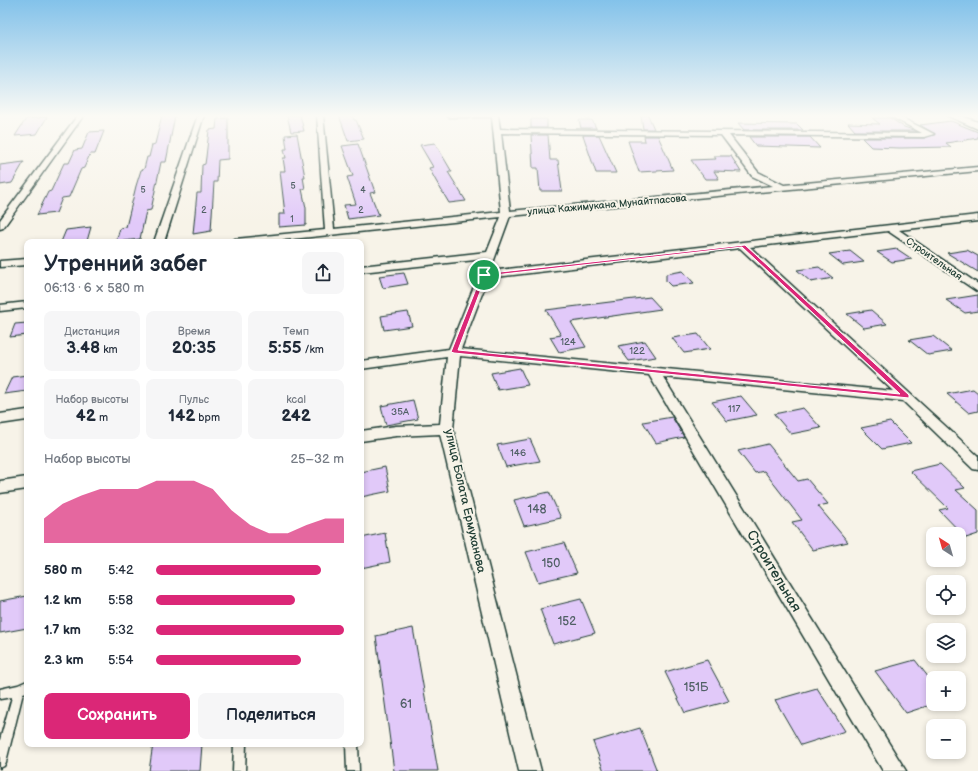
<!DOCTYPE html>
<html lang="ru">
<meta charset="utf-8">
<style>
body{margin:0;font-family:"Balsamiq Sans",sans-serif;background:#f6f6f7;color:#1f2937;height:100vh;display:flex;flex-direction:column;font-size:15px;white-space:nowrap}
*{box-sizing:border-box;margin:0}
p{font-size:13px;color:#747a83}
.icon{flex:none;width:22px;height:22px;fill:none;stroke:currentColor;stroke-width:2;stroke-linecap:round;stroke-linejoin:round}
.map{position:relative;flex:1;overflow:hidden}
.details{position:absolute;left:24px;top:239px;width:340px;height:508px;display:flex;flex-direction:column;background:#fff;border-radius:8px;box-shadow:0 2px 6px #0003}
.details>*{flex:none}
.needle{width:26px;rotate:323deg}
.fabs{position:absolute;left:926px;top:527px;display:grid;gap:8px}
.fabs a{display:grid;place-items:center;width:40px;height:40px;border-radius:8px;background:#fff;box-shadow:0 2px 6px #0003;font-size:20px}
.pin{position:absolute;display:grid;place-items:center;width:34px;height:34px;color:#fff;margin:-17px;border:2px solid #fff;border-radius:50%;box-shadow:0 1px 4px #0007}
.round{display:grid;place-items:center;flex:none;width:42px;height:42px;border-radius:8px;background:#f6f6f7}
.summary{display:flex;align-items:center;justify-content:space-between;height:68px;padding:0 20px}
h1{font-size:22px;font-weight:700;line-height:30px}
.metrics{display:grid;grid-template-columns:repeat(3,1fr);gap:6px;height:68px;padding:4px 20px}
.metrics div{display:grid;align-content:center;border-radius:8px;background:#f6f6f7;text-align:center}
.metrics b{font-size:17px;font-weight:700}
.metrics small{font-size:11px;font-weight:400}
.metrics p{font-size:11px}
.chart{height:112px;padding:8px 20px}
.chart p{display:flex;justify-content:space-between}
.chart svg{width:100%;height:72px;margin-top:4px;fill:#db2777;opacity:.7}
.action{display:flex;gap:8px;margin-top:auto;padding:8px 20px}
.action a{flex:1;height:46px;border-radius:8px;background:#db2777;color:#fff;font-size:16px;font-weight:700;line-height:46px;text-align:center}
.action a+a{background:#f6f6f7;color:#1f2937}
ul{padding:0 20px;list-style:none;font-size:13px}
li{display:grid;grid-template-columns:64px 48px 1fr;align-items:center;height:30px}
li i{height:10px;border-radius:5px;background:#db2777}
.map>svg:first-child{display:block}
.building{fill:#e1c9f9;stroke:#1f3d34}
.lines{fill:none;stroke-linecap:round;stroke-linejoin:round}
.lane-casing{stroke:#1f3d34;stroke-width:3}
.street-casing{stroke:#1f3d34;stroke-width:3}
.secondary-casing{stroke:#1f3d34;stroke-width:3}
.lane{fill:#f7f3e8;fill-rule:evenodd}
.street{fill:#f7f3e8;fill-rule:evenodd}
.secondary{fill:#f7f3e8;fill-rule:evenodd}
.route{fill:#db2777;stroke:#fff;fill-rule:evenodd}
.labels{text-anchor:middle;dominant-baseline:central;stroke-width:4;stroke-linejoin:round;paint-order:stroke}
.far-number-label{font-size:9px;fill:#506065}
.far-street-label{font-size:10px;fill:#1f3d34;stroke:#f7f3e8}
.number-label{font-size:10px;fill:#506065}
.street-label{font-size:12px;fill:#1f3d34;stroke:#f7f3e8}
.near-number-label{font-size:12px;fill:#506065}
.near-street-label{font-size:14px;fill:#1f3d34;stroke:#f7f3e8}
</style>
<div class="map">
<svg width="978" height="771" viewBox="0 0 978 771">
<rect width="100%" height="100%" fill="#f7f3e8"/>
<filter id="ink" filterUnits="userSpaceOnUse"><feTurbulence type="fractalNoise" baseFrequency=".025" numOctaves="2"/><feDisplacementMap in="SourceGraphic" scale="8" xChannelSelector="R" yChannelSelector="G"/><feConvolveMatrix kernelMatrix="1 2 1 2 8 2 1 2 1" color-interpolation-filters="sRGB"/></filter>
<g filter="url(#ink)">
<path class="building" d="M162,115H175L174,121L166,162H161L151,210L146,211L140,239L116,242L120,228L126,227L136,186L141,170L144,169L147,157H149L152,145L155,144Z
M287,115H300L304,131L291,132Z
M339,115H352L354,120H356L364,139L348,141Z
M641,115H648L654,129H643Z
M47,117L37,134L15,136L26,119Z
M228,118V159L218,160L217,182H214L211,231L193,234L197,193H201L202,165L205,164L206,157L209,130L216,129L217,119Z
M872,118H890L904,127L916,131H855L848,123L880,124Z
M531,119H547V128H531Z
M579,120H592L596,128H581Z
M951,121L978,132V138L946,143L951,147L900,148L871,147L862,138H924L935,134L920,125Z
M738,123L797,124L803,130H744Z
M104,131L95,154H90L84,168L81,169L69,197L62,198L56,213L37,215L48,192L51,191L64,163H69L75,150L82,149L89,132Z
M297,134L305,177H303L305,189H302L306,208V225L279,227V214H285L280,171H285L283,158H286L284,149H287L285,135Z
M531,135H548L550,160H558L562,191H540L538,168H533Z
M583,135H599L616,173H596Z
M644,136H658L673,170L639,172L628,141H645Z
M749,137H810L820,148L756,146Z
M435,143L452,172H448L466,201L449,203L436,181L429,168L433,167L420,145Z
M358,144L375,192L370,193L379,215L348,219L344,205L356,204L347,177L353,176L342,146Z
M714,156H731L741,172L714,171L719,179H705L691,160L716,159Z
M24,162L12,183L0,185V165Z
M91,227L87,241L61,242L66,230Z
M897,249L912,259L892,262L877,252Z
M967,250L978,256V272L947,253Z
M850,251L864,262L843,265L829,254Z
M819,267L833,278L811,282L797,270Z
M683,271L694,283L671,286L666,281V274Z
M404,273L408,284L383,288L379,276Z
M978,295V311L965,313L946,300Z
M650,297L661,309L571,322L586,347L559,352L550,337L561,335L546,310Z
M871,310L887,324L864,328L847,314Z
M408,312L412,326L384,330L381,316Z
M27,323V335L10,337L15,324Z
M698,334L710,349L684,353L672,338Z
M933,336L952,351L928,355L909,340Z
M645,341L656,357L629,361L618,346Z
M520,368L528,385L498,390L491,373Z
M27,375V391L4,394L12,377Z
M973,389L978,393V411L969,413L947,394Z
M741,396L757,415L727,421L712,402Z
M413,400L418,419L386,425L381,406Z
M803,408L821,428L791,434L774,414Z
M672,417L684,437L656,443L643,422Z
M890,422L911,443L882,449L861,428Z
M530,439L540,461L506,467L497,445Z
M768,444L798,481L807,479L828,504L818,506L848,542L813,550L792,522L802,520L764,471L755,473L738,451Z
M940,464L965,488L956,490L978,510V534L966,538L939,510L948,508L910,471Z
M385,467L390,491L361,497V472Z
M549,492L561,518L524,526L514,500Z
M385,533L390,562L361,568V538Z
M564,543L577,573L538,582L526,552Z
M27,596V628L0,633V601Z
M581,599L595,633L553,644L540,609Z
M413,628L438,771H394L376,636Z
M707,660L729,701L685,713L665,672Z
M915,660L933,683V704L906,713L875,671Z
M817,688L845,731L801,745L775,700Z
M640,728L657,771H604L593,742Z
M153,744H202L200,771H149Z"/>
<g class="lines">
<g class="lane-casing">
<path id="lane" d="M27,681V692L23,693L6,762L4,766L0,768V740L12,697L0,699V689L18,685Z
M234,744H246L245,771H233Z
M346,744H358L359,771H347Z"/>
</g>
<g class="street-casing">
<path id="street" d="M78,115H84L3,228L0,229V220Z
M198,115H204L164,242H154Z
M317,115H323L334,229L501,212L492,117H449L446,115H498L500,129L922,133L888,115H896L934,134L924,137L729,135L758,172L784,185L978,167V171L510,216L490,271L978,215V221L899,230L978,284V292L888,231L750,247L978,456V470L973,469L903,401L663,377L906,771H883L649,375L460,356L453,429L541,771H519L440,434L396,436L361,441V431L396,426L440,424L447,357L361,369V361L449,349L485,259L361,272V266L487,252L501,217L263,242H230L235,239L325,230ZM501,133L721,135L752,176L773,186L510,211ZM740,248L893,391L461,349L488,278Z
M27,259V265L0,267V261Z
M27,302V308L0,311V305Z
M27,410V420L0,424V414Z
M27,477V489L0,493V481Z"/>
</g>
<g class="secondary-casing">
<path id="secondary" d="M946,115H959L978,122V129Z"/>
</g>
<use href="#lane" class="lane"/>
<use href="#street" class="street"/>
<use href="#secondary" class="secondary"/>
</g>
</g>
<linearGradient id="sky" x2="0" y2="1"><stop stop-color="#83c2ea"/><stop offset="0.52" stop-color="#fbfaf5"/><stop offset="1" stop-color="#fbfaf5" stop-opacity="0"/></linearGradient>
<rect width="978" height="223" fill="url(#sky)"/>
<path class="route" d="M745,245L909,395V398L454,353L451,352L482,274ZM742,247L900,394L458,350L486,276Z"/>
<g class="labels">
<g class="far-number-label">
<text x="293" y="186">5</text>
<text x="143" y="190">5</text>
<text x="363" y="190">4</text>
<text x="204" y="210">2</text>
<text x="361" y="210">2</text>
<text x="292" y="219">1</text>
</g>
<g class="far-street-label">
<text transform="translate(607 205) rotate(-5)">улица Кажимукана Мунайтпасова</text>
<text transform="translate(934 259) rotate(35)">Строительная</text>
</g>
<g class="number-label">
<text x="568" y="342">124</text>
<text x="637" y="351">122</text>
<text x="734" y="409">117</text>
<text x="400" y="412">35А</text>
<text x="518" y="453">146</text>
</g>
<g class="street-label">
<text transform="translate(465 501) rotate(77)">улица Болата Ермуханова</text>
</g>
<g class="near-number-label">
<text x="537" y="509">148</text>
<text x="551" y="563">150</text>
<text x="567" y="621">152</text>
<text x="696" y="687">151Б</text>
<text x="406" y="704">61</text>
</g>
<g class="near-street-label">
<text transform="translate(774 571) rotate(59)">Строительная</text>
</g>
</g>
</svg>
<div class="fabs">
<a><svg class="needle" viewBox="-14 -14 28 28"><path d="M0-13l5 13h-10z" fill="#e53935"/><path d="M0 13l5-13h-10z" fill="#747a83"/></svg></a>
<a><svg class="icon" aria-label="locate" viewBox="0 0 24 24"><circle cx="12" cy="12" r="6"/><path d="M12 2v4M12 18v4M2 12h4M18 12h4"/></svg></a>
<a><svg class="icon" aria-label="layers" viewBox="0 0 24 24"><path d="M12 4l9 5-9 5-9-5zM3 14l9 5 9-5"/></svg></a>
<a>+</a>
<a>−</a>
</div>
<div class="pin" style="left:484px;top:275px;background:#1e9e55"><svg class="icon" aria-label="arrive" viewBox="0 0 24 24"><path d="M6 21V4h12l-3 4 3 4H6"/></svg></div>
<section class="details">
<div class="summary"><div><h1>Утренний забег</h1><p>06:13 · 6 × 580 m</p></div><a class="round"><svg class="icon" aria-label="share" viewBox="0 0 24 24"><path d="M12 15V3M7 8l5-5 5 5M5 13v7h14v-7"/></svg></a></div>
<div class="metrics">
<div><p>Дистанция</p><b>3.48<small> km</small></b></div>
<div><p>Время</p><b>20:35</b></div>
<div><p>Темп</p><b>5:55<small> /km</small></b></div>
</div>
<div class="metrics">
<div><p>Набор высоты</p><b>42<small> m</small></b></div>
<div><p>Пульс</p><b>142<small> bpm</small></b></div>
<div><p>kcal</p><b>242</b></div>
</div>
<div class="chart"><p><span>Набор высоты</span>25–32 m</p>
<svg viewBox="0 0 160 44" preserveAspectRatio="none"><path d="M0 44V29L10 20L20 15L30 11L40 11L50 11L60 6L70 6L80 6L90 11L100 24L110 33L120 38L130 38L140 33L150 29L160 29V44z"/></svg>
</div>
<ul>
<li><b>580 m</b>5:42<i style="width:88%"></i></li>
<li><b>1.2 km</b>5:58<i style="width:74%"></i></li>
<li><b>1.7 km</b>5:32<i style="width:100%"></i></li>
<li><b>2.3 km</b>5:54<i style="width:77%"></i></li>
</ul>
<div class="action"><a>Сохранить</a><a>Поделиться</a></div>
</section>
</div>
